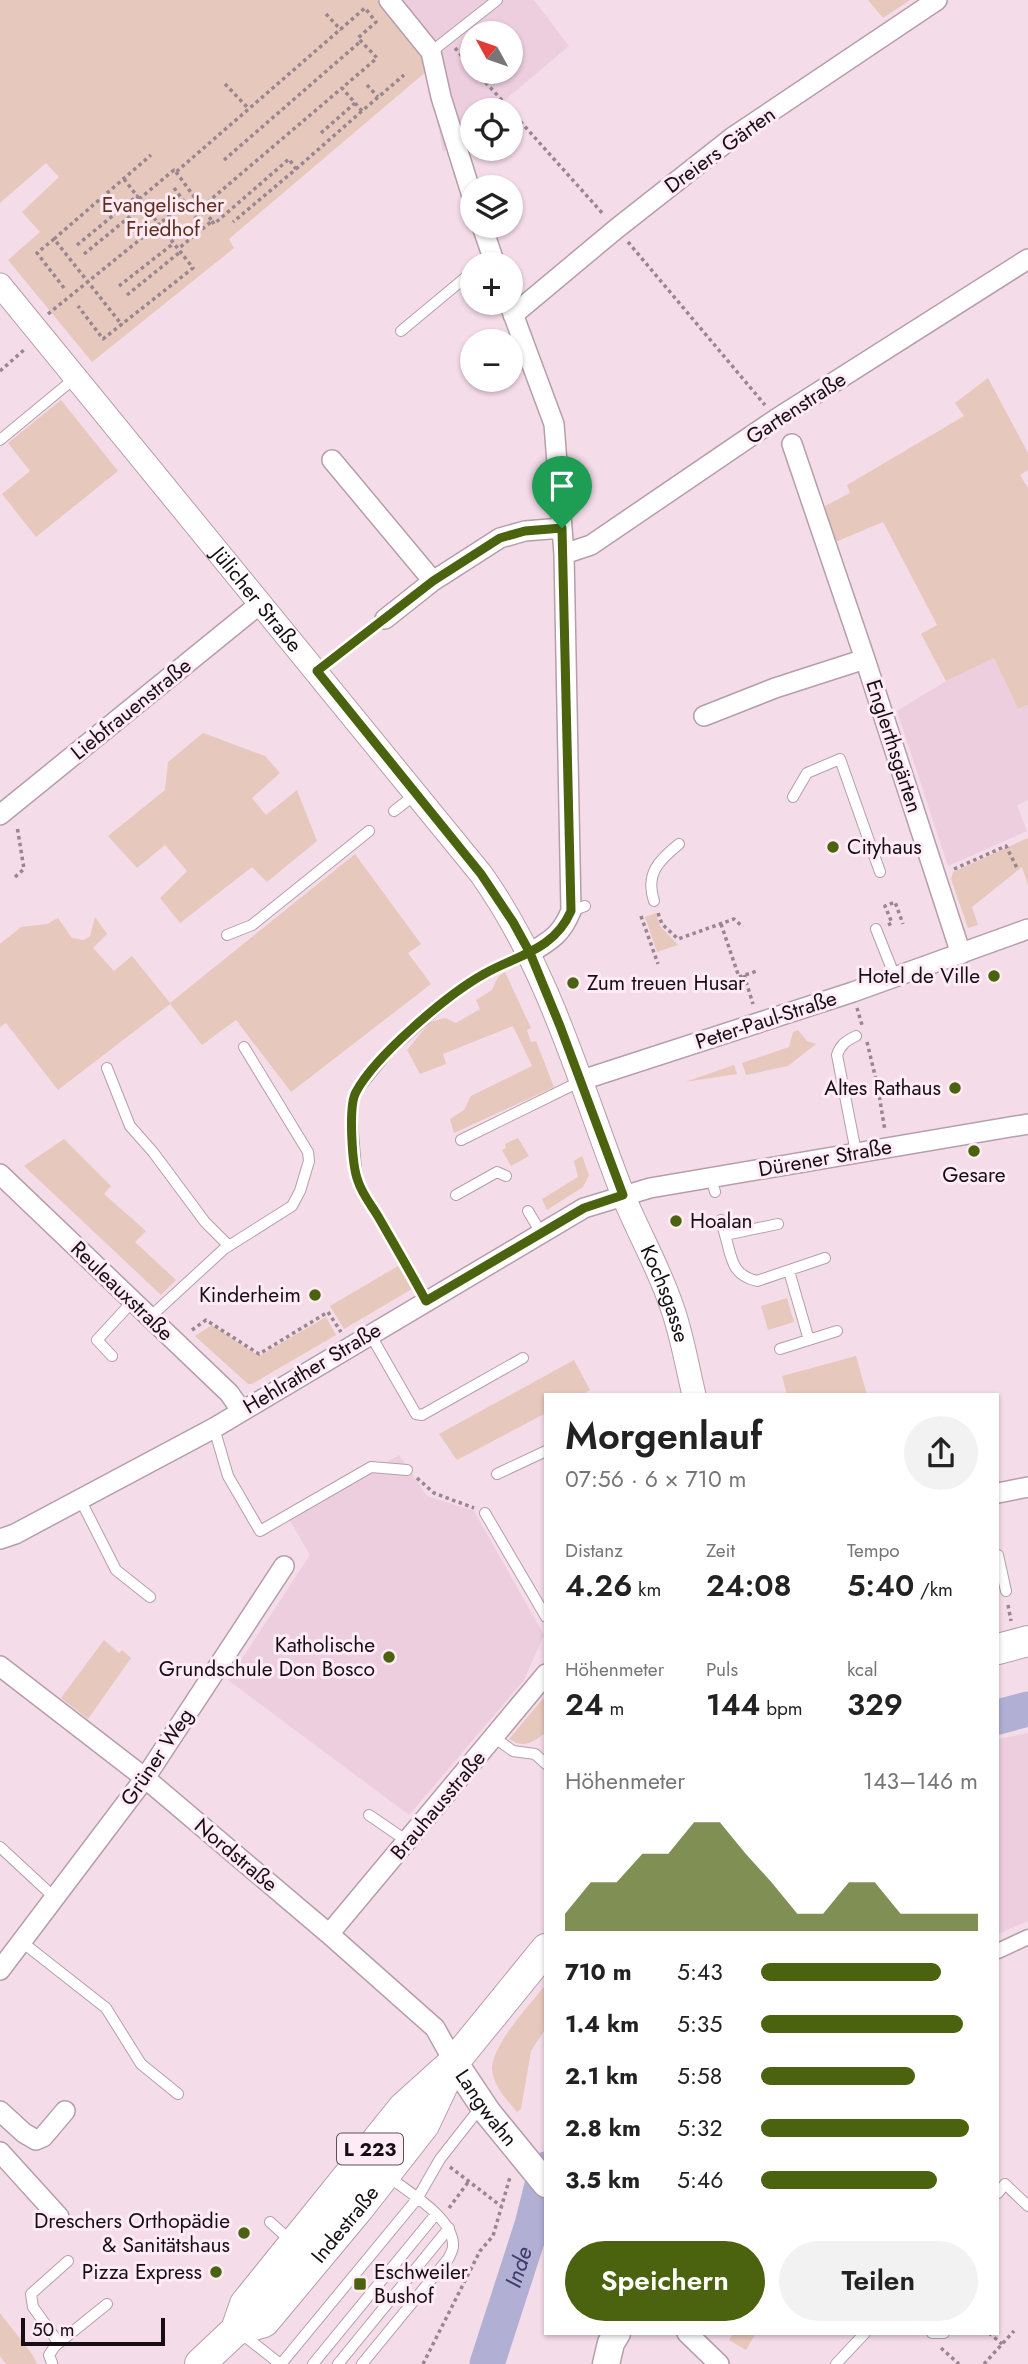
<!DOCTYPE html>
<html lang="de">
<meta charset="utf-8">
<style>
body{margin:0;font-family:Jost,sans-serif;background:#f2f2f2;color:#222;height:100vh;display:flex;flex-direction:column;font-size:26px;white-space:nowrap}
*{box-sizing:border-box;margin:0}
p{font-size:23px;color:#767676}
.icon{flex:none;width:38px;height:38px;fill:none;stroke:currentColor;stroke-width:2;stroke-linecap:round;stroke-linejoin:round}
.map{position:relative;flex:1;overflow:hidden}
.drawer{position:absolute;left:544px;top:1393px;width:455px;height:942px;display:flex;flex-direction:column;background:#fff;border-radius:0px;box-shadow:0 2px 5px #0004}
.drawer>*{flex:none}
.needle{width:46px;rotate:310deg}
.fabs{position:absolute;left:460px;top:21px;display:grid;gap:14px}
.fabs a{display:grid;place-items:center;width:63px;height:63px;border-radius:50%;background:#fff;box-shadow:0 2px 5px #0004;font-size:35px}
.scale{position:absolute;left:21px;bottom:18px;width:144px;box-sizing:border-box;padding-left:7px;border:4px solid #160e13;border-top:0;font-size:19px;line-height:24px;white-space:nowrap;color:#160e13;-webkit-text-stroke:5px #ffebf6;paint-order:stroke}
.pin{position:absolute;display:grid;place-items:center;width:60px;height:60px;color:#fff;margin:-72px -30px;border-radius:50% 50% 50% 0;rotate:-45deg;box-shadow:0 0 7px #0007}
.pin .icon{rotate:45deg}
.round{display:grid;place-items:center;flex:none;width:74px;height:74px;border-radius:37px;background:#f2f2f2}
.summary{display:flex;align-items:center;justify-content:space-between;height:119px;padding:0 21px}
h1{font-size:38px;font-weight:600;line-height:52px}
.figures{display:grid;grid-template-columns:repeat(3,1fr);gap:10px;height:119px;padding:7px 21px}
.figures div{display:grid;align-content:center}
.figures b{font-size:30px;font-weight:600}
.figures small{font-size:19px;font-weight:400}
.figures p{font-size:19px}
.chart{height:196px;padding:14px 21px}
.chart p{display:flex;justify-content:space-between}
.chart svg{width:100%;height:126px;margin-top:7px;fill:#4b620e;opacity:.7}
.button{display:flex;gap:14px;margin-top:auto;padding:14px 21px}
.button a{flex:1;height:80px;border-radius:42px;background:#4b620e;color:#fff;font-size:28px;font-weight:600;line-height:80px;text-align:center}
.button a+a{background:#f2f2f2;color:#222}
ul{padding:0 21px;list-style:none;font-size:23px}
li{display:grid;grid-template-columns:112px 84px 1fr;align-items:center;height:52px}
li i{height:18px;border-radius:9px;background:#4b620e}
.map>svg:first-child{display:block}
.built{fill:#edcedf;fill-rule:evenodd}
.green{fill:#e7c8bd}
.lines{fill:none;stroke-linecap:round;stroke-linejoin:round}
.river{stroke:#b2afd5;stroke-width:35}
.service-casing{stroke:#b59eaa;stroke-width:12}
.pedestrian-casing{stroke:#b59eaa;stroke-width:17}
.minor-casing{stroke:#b59eaa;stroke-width:22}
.tertiary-casing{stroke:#b59eaa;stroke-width:25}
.secondary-casing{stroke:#b59eaa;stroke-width:29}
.primary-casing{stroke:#b59eaa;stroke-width:32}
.path{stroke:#988690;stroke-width:3.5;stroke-dasharray:3.5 3.5;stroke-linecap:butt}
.service{stroke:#fff;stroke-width:10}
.pedestrian{stroke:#fff;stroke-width:14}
.minor{stroke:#fff;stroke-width:19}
.tertiary{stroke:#fff;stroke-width:23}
.secondary{stroke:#fff;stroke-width:26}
.primary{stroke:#fff;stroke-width:30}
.route-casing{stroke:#fff;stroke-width:14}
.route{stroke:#4b620e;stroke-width:9}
.poi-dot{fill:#4b620e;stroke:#ffebf6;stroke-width:2.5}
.labels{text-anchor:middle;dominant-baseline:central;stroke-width:6;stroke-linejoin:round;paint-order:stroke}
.shield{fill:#ffebf6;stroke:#5c5057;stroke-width:2}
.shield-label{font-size:19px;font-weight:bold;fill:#160e13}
.street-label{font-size:21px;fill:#160e13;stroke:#ffebf6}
.park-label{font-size:21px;fill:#612c19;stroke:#ffebf6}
.poi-label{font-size:21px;fill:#160e13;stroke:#ffebf6;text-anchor:end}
.water-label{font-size:23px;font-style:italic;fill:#40396a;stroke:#ffebf6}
</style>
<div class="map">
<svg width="1028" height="2364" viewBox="0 0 1028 2364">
<rect width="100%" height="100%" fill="#f5dce9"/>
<path class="built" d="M381,0H534L569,46L493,110H472V127L443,152L428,70ZM472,33H511V72H472Z
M994,658L1018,709L1028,705V800L1017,805L1027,831L948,866L897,711L946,681Z
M399,1455L427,1496L474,1511L544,1635L524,1680L409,1815L228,1680L310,1555L289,1519Z
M1028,1733V1921L998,1934V1739Z"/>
<path class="green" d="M0,0H381L423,52L428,70L229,239L234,248L92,362L8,260L40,232L22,212L59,177L46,163L0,203Z
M868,0H910L883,18Z
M988,378L1028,453V470L1020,475L1028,488V705L1018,709L994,658L946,681L921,634L937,625L883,522L833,543L825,506L850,493L847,485L964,416L955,403Z
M61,400L118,471L36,537L2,494L30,471L8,443Z
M203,733L265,756L280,773L252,798L266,815L297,790L317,841L267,882L252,867L180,923L160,898L187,871L165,845L137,868L108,836L165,790L168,762Z
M1028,838V885L1022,867L972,907L978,925L968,928L951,879L953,872Z
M355,854L421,944L408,953L431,984L291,1092L236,1020L202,1045L170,1004L58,1090L6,1023L0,1027V944L21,927L47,924L58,918L72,938L84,940L90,936L95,917L107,934L93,948L114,971L132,956L170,1003Z
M656,913L660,926L678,945L657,952L645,917Z
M505,972L531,1028L527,1030L531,1042L536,1041L554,1087L454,1133L450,1119L464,1110L471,1096L532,1066L513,1026L443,1054L446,1064L420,1074L407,1050L430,1022L445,1018L456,1023L480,1009L476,1000L492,990L498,977Z
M798,1030L807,1041L816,1044L788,1066L746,1075L742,1063L789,1047L793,1032Z
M734,1065L737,1074L685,1082Z
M518,1138L529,1156L511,1166L502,1150L506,1148L505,1144Z
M64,1139L111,1186L104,1194L146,1231L135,1242L176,1280L161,1295L24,1166Z
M582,1156L589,1175L583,1187L547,1210L542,1199L578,1177L574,1161Z
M398,1266L412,1289L344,1329L330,1306Z
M787,1298L794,1322L768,1330L761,1306Z
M326,1317L336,1335L252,1384H248L195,1336L212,1325L259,1356Z
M856,1356L867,1395H787L782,1376Z
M574,1360L590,1390L582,1395H546V1413L457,1460L439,1434Z
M104,1640L119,1653L122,1650L131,1658L88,1719L61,1698Z
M546,1695V1733C533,1741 525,1750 509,1739Z
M546,1984V2028L531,2051L521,2109L517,2112C507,2100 493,2085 492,2069C492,2044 531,2004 546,1984Z
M0,2313L32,2354L37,2364H6L0,2356Z
M733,2333H756L746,2350L729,2340Z"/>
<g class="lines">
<g class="river">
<path d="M998,1717L1028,1709"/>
<path id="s1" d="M487,2364L532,2225L546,2169"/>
</g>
<g class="service-casing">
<path id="service" d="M431,52L497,0
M401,331L472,272
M0,440L75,378
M793,797L807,773L840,759L880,872
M394,811L416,794
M654,901C645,874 659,860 679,844
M571,911L585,906
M876,929L895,977
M227,935L252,925L369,831
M107,1068L130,1126L153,1152L205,1222L229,1246
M461,1140L581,1081
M856,1152L837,1055C841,1044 846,1041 856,1036
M711,1177L715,1192
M456,1195L497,1172L506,1176
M528,1211L541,1233
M721,1220L725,1235
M778,1224L725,1235C732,1258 731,1275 757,1281L825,1258
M789,1271L809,1340
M426,1301L357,1181L351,1108L355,1093L389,1051L452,995L483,974L530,953
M150,1317L224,1249L292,1206L300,1191L309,1161L308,1152L244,1047
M370,1334L416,1414L422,1415L523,1358
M780,1349L837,1331
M112,1356L97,1340L133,1301
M214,1428L228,1476L260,1531L371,1467L407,1470
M497,1474L546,1451
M80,1499L116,1570L150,1597
M485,1513L546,1617
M998,1555L1006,1591
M495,1738L513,1751L535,1754L546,1764
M369,1815L407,1841
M0,1847L55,1898
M22,1942L106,2008L141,2064L178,2094
M1005,2184L1028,2206
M998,2193L1005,2184
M270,2222L291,2241
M932,2333H944
M242,2334L280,2364
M58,2342L33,2307L31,2294L68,2261
M52,2363L49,2355L55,2346L107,2304
M281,2364L417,2199L440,2159L480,2108
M313,2364L436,2214
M338,2364L449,2228
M362,2364L448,2259C450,2255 454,2249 453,2244C452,2217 408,2192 389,2177
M836,2364L865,2333"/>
</g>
<g class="pedestrian-casing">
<path id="pedestrian" d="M998,1951L1028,1937"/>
</g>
<g class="minor-casing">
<path id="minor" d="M389,0L431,52L441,97L472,196
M482,226L495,264
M509,303L554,424L564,554L571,911C561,935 551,940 530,953
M513,315L616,229L733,137L937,0
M792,444L865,659L961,954
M332,460L433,581
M564,554L591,545L776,419L1028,259
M385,619L433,581L500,538L525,531L562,528
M704,716L775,688L865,659
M0,815L261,603
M582,1080L853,992L1028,929
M0,1174L229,1393L241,1410
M998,1493L1028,1487
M0,1539L15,1534L214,1428L584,1208L650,1188L1028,1124
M0,1666L145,1778L329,1934L435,2028L454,2062
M329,1934L546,1674
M0,1970L145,1778L284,1566
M0,2111L24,2133L36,2140L43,2137L65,2111
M0,2152L59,2217
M687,2333L719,2364"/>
</g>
<g class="tertiary-casing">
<g id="tertiary">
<path id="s2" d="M0,285L481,874C550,971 580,1085 623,1195C638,1232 659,1268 672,1307C682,1335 687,1366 694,1395"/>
</g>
</g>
<g class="secondary-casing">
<g id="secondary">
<path id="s3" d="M454,2062L488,2113L546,2184"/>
<path d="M606,2364L611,2343L617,2333"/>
</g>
</g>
<g class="primary-casing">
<g id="primary">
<path d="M998,1649L1028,1641"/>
<path id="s4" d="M236,2330L264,2322L359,2208L424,2125L448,2074"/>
<path d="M200,2364L236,2330L245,2304L403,2108L454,2062L546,1949"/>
</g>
</g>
<path class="path" d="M326,14L341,30
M455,48L472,68
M476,72L511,110
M225,84L249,109
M367,85L378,97
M511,111L604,215
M321,133L355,103
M224,160L361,41
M296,169L362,111
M176,172L212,221L178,249
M124,179L137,196
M174,188L197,219
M139,199L174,170L176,172L365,8L376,22L358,38L377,58L342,88L362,111L404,75
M202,207L342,88
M212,221L214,224L289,159L296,169L233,222
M54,239L151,155
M628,242L765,405
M77,245L137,196L193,268L103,339L78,306
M84,254L144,205
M119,286L174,243
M64,288L37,253L54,239L122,325
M127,295L180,252
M48,314L185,203
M0,371L25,349
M331,660L372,628
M954,869L1006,846L1018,870
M15,877L24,869L17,826
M658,913L662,924L678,939L734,919L743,927
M641,916L658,964
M721,924L739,977L757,971
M888,925L892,923L885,906L895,902L903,924
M744,975L753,1004
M857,1008L862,1025
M867,1042L878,1088L885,1131
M192,1330L206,1320L259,1354L328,1312L341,1332
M417,1478L434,1493L474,1508
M1008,1605L1011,1621
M450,2167L501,2206
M449,2208L469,2181
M989,2333L1002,2344
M941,2348L959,2364
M423,2364L480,2251L493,2236L510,2177
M984,2364L1014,2331"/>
<use href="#service" class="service"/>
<use href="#pedestrian" class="pedestrian"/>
<use href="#minor" class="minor"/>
<use href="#tertiary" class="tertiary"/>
<use href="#secondary" class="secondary"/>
<use href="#primary" class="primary"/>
</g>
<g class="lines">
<g class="route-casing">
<path id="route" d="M562,528L571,911C554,950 518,955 484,974C448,994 375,1056 356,1092C348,1106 352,1166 358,1181C362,1194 372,1206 379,1218C395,1246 411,1273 426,1301L584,1208L623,1195L560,1026L530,953L513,922L481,874L317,671L433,581L500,538L525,531L562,528"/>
</g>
<use href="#route" class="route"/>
</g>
<g class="poi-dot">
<circle cx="833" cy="847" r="7"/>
<circle cx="994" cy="976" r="7"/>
<circle cx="573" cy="983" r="7"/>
<circle cx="955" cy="1088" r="7"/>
<circle cx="974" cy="1151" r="7"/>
<circle cx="676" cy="1221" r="7"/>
<circle cx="315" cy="1295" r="7"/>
<circle cx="389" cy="1657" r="7"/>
<circle cx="244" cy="2233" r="7"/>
<circle cx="216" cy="2272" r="7"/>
<rect x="353" y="2277" width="14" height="14" rx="3.5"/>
</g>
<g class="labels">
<rect class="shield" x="337" y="2133.5" width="66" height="31" rx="5"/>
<g class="shield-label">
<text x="370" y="2149">L 223</text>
</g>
<g class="street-label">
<text transform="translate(720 150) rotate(-36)">Dreiers Gärten</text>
<text transform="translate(796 408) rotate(-33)">Gartenstraße</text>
<text stroke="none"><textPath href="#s2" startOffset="406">Jülicher Straße</textPath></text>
<text transform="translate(131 709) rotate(-39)">Liebfrauenstraße</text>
<text transform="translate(894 746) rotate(72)">Englerthsgärten</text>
<text transform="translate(766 1020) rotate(-18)">Peter-Paul-Straße</text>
<text transform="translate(825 1158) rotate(-10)">Dürener Straße</text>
<text transform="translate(122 1291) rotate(44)">Reuleauxstraße</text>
<text stroke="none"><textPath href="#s2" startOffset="1220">Kochsgasse</textPath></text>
<text transform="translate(312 1368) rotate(-31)">Hehlrather Straße</text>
<text transform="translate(157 1757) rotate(-56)">Grüner Weg</text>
<text transform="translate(438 1805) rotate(-50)">Brauhausstraße</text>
<text transform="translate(236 1855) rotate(40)">Nordstraße</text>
<text stroke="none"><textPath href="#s3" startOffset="56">Langwahn</textPath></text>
<text stroke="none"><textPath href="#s4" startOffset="156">Indestraße</textPath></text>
</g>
<g class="park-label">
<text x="163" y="205">Evangelischer<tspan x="163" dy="24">Friedhof</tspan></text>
</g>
<g class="poi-label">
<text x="847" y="847" text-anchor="start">Cityhaus</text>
<text x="980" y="976">Hotel de Ville</text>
<text x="587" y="983" text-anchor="start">Zum treuen Husar</text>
<text x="941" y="1088">Altes Rathaus</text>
<text x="974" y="1175" text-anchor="middle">Gesare</text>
<text x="690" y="1221" text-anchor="start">Hoalan</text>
<text x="301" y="1295">Kinderheim</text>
<text x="375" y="1645">Katholische<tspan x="375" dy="24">Grundschule Don Bosco</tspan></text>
<text x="230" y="2221">Dreschers Orthopädie<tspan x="230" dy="24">&amp; Sanitätshaus</tspan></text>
<text x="202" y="2272">Pizza Express</text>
<text x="374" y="2272" text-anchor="start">Eschweiler<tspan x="374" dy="24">Bushof</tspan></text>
</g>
<g class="water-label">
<text stroke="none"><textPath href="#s1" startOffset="102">Inde</textPath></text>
</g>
</g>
</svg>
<div class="fabs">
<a><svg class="needle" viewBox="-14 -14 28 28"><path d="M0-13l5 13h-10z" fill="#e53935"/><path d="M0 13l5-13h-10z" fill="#767676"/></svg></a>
<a><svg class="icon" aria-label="locate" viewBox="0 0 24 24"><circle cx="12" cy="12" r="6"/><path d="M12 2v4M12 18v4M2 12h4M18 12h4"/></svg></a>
<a><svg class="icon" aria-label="layers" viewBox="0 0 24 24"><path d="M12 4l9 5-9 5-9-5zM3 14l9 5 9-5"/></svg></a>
<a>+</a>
<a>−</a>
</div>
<div class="scale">50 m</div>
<div class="pin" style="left:562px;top:528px;background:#1e9e55"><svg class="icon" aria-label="arrive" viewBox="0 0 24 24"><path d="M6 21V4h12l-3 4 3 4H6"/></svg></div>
<section class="drawer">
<div class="summary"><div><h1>Morgenlauf</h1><p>07:56 · 6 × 710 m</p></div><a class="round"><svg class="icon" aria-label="share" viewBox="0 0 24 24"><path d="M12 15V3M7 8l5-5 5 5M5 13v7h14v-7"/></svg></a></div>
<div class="figures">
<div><p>Distanz</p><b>4.26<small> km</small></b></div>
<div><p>Zeit</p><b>24:08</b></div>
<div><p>Tempo</p><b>5:40<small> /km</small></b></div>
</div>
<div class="figures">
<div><p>Höhenmeter</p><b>24<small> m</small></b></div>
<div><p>Puls</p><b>144<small> bpm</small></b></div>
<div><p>kcal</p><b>329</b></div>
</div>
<div class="chart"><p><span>Höhenmeter</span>143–146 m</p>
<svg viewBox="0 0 160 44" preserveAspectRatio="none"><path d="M0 44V38L10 27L20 27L30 17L40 17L50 6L60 6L70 17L80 27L90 38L100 38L110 27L120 27L130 38L140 38L150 38L160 38V44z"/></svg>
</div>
<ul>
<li><b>710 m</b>5:43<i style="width:83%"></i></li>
<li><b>1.4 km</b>5:35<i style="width:93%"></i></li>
<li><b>2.1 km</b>5:58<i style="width:71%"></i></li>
<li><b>2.8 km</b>5:32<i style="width:96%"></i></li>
<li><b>3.5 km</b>5:46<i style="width:81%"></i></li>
</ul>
<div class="button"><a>Speichern</a><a>Teilen</a></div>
</section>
</div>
